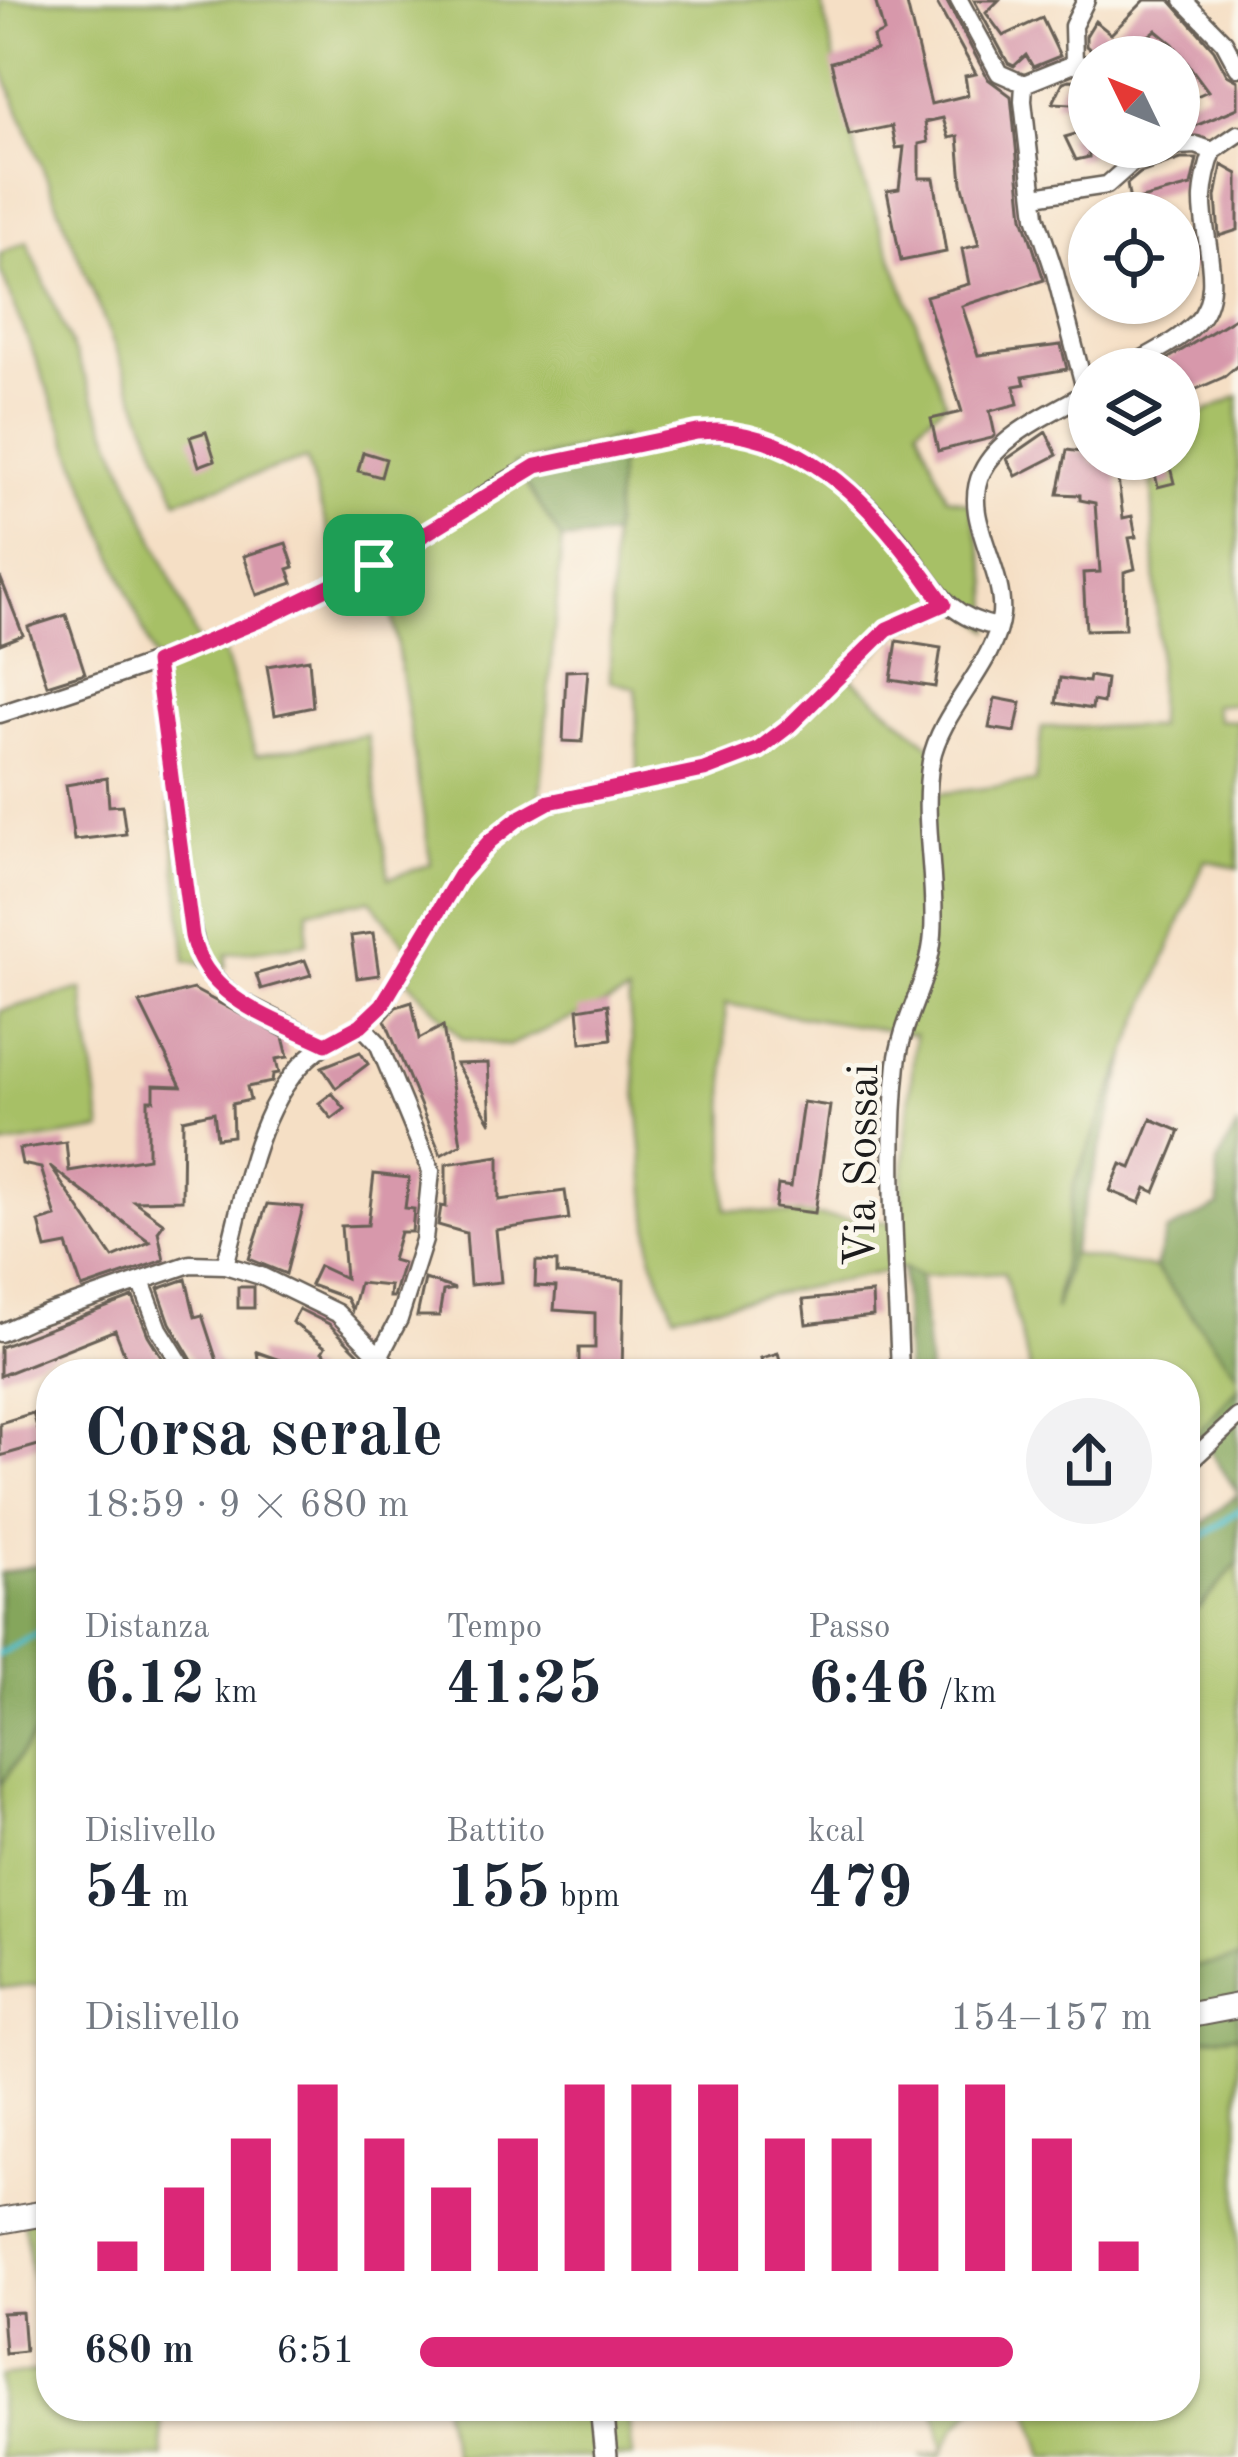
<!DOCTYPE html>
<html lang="it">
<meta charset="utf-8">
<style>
body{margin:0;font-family:"Old Standard TT",serif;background:#f2f2f3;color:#1f2937;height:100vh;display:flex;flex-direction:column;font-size:45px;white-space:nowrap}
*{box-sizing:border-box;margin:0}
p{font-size:39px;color:#747a83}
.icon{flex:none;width:66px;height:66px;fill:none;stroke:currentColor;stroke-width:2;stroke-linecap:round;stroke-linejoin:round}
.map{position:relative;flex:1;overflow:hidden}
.panel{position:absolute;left:36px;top:1359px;width:1164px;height:1062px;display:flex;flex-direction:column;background:#fff;border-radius:48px;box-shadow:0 3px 9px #0004}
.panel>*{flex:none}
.needle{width:78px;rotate:313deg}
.buttons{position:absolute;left:1068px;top:36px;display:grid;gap:24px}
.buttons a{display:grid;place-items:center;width:132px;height:132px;border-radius:50%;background:#fff;box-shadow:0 3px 9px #0004;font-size:60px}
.pin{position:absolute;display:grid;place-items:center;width:102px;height:102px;color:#fff;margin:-51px;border-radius:24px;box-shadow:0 6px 18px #0006}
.round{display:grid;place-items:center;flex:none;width:126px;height:126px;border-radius:63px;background:#f2f2f3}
.summary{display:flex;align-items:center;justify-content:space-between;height:204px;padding:0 48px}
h1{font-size:66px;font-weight:700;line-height:90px}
.figures{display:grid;grid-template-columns:repeat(3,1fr);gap:18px;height:204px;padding:12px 48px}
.figures div{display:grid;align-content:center}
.figures b{font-size:60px;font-weight:700}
.figures small{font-size:33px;font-weight:400}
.figures p{font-size:33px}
.chart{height:336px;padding:24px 48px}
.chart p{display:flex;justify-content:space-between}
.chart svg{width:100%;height:216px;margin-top:12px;stroke:#db2777;stroke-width:6}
ul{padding:0 48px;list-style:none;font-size:39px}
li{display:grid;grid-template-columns:192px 144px 1fr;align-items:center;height:90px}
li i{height:30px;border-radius:15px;background:#db2777}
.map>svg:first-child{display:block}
.green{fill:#a7c066;stroke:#626e41;stroke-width:3;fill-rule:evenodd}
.forest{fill:#85a65b;stroke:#50613c;stroke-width:3}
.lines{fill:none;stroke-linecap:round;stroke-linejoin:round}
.stream{stroke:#51beca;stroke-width:6}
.building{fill:#d798ab;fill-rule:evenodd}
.minor-casing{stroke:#686057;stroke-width:21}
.tertiary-casing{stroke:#686057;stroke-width:26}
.secondary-casing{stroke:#686057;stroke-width:28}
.minor{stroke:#fff;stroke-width:16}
.tertiary{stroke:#fff;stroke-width:21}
.secondary{stroke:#fff;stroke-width:24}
.route-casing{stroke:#fff;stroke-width:24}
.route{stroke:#db2777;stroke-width:15}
.labels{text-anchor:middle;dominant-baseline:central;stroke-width:9;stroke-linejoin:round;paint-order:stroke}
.street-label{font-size:45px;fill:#1c1c1c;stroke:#fbf7ec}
</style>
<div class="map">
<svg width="1238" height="2457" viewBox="0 0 1238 2457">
<rect width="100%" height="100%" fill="#fbf7ec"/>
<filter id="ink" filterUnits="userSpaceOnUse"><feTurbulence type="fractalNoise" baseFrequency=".00833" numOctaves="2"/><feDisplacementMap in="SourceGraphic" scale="24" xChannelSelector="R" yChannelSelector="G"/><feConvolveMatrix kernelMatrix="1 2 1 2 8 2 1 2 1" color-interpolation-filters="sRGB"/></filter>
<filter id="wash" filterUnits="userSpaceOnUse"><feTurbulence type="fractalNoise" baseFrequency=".004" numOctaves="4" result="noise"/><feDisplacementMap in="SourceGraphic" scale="48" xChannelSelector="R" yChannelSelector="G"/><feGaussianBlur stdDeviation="2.7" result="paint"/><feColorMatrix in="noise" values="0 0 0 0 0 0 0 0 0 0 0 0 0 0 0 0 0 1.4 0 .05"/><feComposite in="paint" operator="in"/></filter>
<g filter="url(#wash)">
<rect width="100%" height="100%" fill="#f5dfc5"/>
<path class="green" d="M0,0H821L861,174L946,402L918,426L947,497L970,504L989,582L990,630L957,602L902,629L850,677L940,754L936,794L1035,782L1042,727H1157L1158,646L1151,459H1179V425L1238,396V704L1214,705L1218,720L1238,721V868L1205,860L1074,1184L1059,1296L1070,1254L1155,1268L1238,1374V1388L1198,1433L1185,1441V1374H1031L1004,1272L920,1276L903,1268L674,1314L652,1258L628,994L508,1046L462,1038L402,974L415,957L371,900L308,910L307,943L227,954L226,967L186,961L156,663L0,269V254L27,241L199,644L220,641L256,755L367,735L389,878L431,864L386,575L350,604L306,459L177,500L0,63ZM621,438L612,536L610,681L636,688L638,777L540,797L562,540L514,465ZM725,1004L915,1035L899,1223L726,1209Z
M82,989L102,1130L0,1146V1011Z
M1238,1563V1959L1185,1969V1614L1200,1607Z
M51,1710V1983L0,1988V1785Z
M1238,2035V2457H1044L1029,2406H1185V2040Z
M51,2201V2406H161L163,2457H0V2376L43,2371L22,2206Z
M442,2406H627L633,2457H454Z
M934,2406H976L955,2428L941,2457H920L944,2451Z"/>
<path class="forest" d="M622,438L612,536L562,540L514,465Z
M1127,1056L1055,1310L1074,1184Z
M1238,1125V1374L1155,1268L1166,1232L1219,1206L1217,1163Z
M903,1268L920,1276L929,1374H906Z
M1238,1388V1493L1198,1433Z
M1238,1494V1563L1200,1607L1185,1614V1533L1205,1522Z
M51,1562V1710L0,1785V1573Z
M1238,1959V2035L1185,2040V1969Z"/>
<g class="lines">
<path class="stream" d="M1185,1551L1238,1510
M0,1654L51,1625"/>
</g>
<g id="blocks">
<path class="building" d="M875,0H906L931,104L968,95L965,76L976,74L935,0H946L988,79L1011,96L1023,217L1044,280L962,306L978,355L1061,345L1067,369L1023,377L1025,384L1014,386L1018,404L990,411L995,435L992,438L938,451L931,419L962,412L926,296L969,284L962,249L979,245L962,183L958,136L949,138L943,118L925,122L928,142L919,144V178H934L946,252L901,261L887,191L899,189L904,147L896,148L892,126L849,135L831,62L876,50L873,37L884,32Z
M974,0H999L986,13L1003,36L1042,18L1060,56L1033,67L1026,55L1014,66L1008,63Z
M1145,0H1170L1214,50L1227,75L1238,81V108L1179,133V104L1208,91L1173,44L1156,30L1123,57H1099L1086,46V36L1095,21L1111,34Z
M1069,80L1089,81V105L1053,103L1063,82Z
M1089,130V157L1076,160L1065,137Z
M1181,159H1197L1191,186L1130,202L1127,184L1140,173Z
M1222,165L1238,174V230L1219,236L1216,197Z
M1179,241L1195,242V270L1179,269Z
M1238,316V365L1224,377L1192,391L1186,378L1179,383V369H1151Z
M206,432L215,460L199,466L190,437Z
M1046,432L1057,455L1016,476L1007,459Z
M1067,450L1089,453L1092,462L1116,463L1123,518L1132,516L1136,537L1129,538L1135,569L1124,572L1125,629L1086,630L1083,573L1100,572L1095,503L1080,500V495L1058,494Z
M363,452L386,459L381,477L358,471Z
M1170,467L1174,483L1158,487L1154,470Z
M286,543L294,567L288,569L293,583L257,595L244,556Z
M1,579L23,635L0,644V580Z
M66,615L85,673L47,685L28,627Z
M897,641L941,648L935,687L891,680Z
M309,659L313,707L275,715L267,666Z
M588,670L582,742L563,741L566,671Z
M1089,676L1106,679L1103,703L1093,701L1092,709L1056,703L1060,678L1088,682Z
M995,698L1021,703L1015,732L989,728Z
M107,778L109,806L122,805L126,834L74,840L66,785Z
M373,933L379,975L357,978L351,936Z
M305,960L311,975L261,989L256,974Z
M193,989L283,1037L288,1057L276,1059L279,1073L273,1074L272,1082L247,1087L250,1100L232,1104L233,1136L217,1138L214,1112L183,1119L182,1200L134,1201L164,1223L158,1231L164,1260L82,1288L67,1245L46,1249L39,1222L56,1217L41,1168L22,1164L19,1149L66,1142L69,1171L148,1158V1100H154V1085L181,1086L140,1003ZM50,1166L70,1182L150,1242L113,1258Z
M412,1002L419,1039L443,1026L461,1144L441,1155L385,1020L396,1007Z
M608,1004L612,1039L581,1043L578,1009Z
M360,1052L368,1064L336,1088L322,1067Z
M488,1063L491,1123L456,1064Z
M332,1093L345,1109L332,1119L319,1103Z
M803,1102L830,1106L815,1213L775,1208L778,1185L791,1187Z
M1151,1119L1180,1131L1155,1192L1146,1188L1140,1203L1110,1191L1121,1164L1131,1168Z
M499,1156V1200L565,1191L569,1219L496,1230L501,1282L470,1285L466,1233L438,1225L441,1206L446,1207V1164Z
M374,1174L409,1178L405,1208L414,1209L412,1232H400L392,1260L403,1263L393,1297H389L390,1286L359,1283L352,1310L346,1298L310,1285L319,1266L345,1278L341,1226L368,1225Z
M267,1204L303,1207L286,1274L249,1259Z
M536,1261L557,1262V1274L624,1280L622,1374H579V1348H595V1313L554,1310L556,1287L535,1286Z
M186,1279L195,1317L202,1315L217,1361L226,1374H200L170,1323L158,1289Z
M425,1279L455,1289L443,1291L439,1316H417Z
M238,1287H254V1308H238Z
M872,1293L873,1316L806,1324L803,1300Z
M133,1297L148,1335L172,1374H108L128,1363L115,1330L0,1376V1347Z
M299,1309L329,1324L363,1358L355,1370L344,1360L339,1366L322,1352L325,1347L292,1322Z
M257,1352L314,1372L313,1374H260Z
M778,1353L784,1374H765L761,1358Z
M33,1413L42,1444L0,1456V1423Z
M22,2312L25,2351L5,2353L2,2313Z"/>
</g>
</g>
<g filter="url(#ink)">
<use href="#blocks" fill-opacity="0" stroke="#686057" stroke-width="3"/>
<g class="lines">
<g class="minor-casing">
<path id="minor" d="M959,0L999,73L1024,84L1074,64L1089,65
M1183,0L1224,42L1238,68
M1074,64L1073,26L1086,0
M1024,84L1023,101L1036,216L1055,273L1086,393
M1179,146L1196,145L1213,151
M1035,196L1107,185L1133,162L1176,147
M1125,369C1148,355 1176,343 1196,323C1227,292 1201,236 1203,197C1204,182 1208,165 1213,151L1238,134
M156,663L188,911L200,963L234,998L326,1044L361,1025L378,1043L431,1171L424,1240L399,1319L380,1355
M0,714C90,685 180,656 266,617C325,591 381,561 435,528C467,508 502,479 537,466C556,459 579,457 600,453C650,442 701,424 752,437C811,452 861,494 899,540C933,581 941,616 998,627
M361,1025L382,1005L402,974L460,875L490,841L518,819L549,802L704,770L759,749L790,725L887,629L944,604
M225,1265C246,1191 257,1089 326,1044
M141,1281L159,1329L187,1374
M0,1333L31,1319L190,1264L225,1265L261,1276L337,1313L397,1374
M900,1374C897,1272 886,1166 897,1064C902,1019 930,980 933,934C937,876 921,819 931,761C941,709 996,665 1001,614C1005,567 960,517 982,472C1001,433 1053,413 1089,391
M1185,1466L1238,1417"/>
</g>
<g class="tertiary-casing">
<path id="tertiary" d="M601,2406L606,2457"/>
</g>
<g class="secondary-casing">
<path id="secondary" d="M1185,2016L1238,2006
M0,2221L51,2212"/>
</g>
<use href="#minor" class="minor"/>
<use href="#tertiary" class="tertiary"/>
<use href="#secondary" class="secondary"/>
</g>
</g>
<g class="lines" filter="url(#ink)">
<g class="route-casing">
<path id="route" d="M718,431C824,440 887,524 944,604L887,629L790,725L759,749L704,770L549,802L518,819L490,841L460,875L382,1005L361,1025L326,1044C274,1019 205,999 192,936L156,663L265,618L374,565L536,466L697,432Z"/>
</g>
<use href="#route" class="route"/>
</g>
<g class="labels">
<g class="street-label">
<text transform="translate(864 1165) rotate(-89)">Via Sossai</text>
</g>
</g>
</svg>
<div class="buttons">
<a><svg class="needle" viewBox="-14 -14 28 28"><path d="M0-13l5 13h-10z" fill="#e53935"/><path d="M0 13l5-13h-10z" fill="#747a83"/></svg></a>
<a><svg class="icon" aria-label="locate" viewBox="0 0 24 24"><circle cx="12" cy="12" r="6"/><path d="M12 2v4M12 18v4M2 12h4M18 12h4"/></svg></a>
<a><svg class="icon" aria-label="layers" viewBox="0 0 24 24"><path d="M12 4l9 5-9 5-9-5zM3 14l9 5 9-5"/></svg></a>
</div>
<div class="pin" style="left:374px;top:565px;background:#1e9e55"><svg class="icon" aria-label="arrive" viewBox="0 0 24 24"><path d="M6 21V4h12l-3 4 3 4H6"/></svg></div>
<section class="panel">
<div class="summary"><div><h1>Corsa serale</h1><p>18:59 · 9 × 680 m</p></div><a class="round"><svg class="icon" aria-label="share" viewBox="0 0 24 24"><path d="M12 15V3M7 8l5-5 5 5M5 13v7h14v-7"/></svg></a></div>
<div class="figures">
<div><p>Distanza</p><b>6.12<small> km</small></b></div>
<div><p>Tempo</p><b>41:25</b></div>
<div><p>Passo</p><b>6:46<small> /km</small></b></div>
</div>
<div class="figures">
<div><p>Dislivello</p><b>54<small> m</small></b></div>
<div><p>Battito</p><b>155<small> bpm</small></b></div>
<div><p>kcal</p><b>479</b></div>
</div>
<div class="chart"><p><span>Dislivello</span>154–157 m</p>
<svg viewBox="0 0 160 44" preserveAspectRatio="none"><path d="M5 44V38M15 44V27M25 44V17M35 44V6M45 44V17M55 44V27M65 44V17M75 44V6M85 44V6M95 44V6M105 44V17M115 44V17M125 44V6M135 44V6M145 44V17M155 44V38"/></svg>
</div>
<ul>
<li><b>680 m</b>6:51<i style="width:81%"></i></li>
</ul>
</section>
</div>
